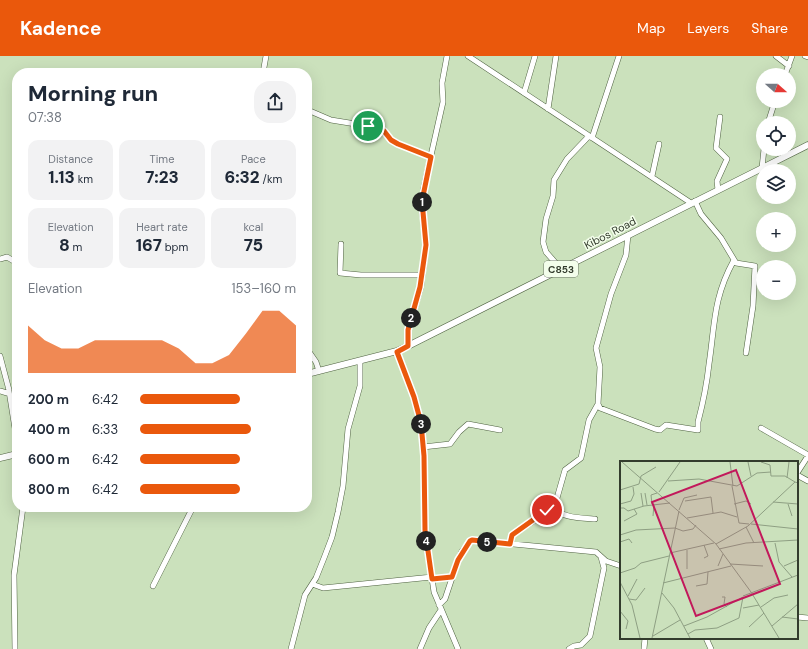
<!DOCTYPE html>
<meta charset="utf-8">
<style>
body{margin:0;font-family:"DM Sans",sans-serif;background:#f2f2f3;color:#1f2937;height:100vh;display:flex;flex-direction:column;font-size:15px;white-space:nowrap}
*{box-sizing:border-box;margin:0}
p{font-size:13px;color:#747a83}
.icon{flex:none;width:22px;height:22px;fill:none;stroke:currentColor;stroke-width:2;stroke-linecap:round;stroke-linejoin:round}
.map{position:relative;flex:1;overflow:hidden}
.panel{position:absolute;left:12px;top:12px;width:300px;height:444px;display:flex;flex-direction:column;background:#fff;border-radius:16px;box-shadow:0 4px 16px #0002}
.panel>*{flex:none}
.needle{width:26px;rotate:111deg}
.fabs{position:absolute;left:756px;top:12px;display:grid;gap:8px}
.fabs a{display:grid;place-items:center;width:40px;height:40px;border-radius:50%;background:#fff;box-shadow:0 4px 16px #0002;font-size:20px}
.pin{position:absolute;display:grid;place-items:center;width:34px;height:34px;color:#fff;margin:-17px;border:2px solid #fff;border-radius:50%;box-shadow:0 1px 4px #0007}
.km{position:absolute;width:20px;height:20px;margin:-10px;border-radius:50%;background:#222;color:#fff;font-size:11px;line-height:20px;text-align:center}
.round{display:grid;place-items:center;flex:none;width:42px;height:42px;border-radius:16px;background:#f2f2f3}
.head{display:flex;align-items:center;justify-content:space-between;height:68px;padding:0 16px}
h1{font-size:22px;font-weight:800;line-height:30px}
.figures{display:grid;grid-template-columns:repeat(3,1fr);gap:6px;height:68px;padding:4px 16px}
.figures div{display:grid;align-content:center;border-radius:10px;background:#f2f2f3;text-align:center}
.figures b{font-size:17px;font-weight:800}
.figures small{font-size:11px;font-weight:400}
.figures p{font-size:11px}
.chart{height:112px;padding:8px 16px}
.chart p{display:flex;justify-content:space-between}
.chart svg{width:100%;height:72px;margin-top:4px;fill:#ea580c;opacity:.7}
ul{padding:0 16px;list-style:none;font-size:13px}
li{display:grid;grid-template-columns:64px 48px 1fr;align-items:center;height:30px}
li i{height:10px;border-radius:5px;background:#ea580c}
header{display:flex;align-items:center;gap:24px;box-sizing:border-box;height:56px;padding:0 20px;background:#ea580c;color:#fff}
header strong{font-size:19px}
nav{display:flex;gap:22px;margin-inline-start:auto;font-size:14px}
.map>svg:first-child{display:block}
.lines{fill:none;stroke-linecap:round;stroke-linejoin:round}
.minor-casing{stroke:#4f6241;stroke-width:6}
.major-casing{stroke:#4f6241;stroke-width:7}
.minor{stroke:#fff;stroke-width:5}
.major{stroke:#fff;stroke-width:6}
.route-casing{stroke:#fff;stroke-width:8}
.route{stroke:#ea580c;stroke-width:5}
.labels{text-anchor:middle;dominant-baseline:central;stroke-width:3;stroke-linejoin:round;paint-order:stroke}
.shield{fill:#f3feeb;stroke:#6d7666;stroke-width:1}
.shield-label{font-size:10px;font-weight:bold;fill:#333c2d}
.street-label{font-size:11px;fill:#333c2d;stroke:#f3feeb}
.inset-road{fill:none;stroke:#8e9f83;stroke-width:1}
.view{fill:#c2185b;fill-opacity:0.15;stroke:#c2185b;stroke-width:2}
.inset-edge{fill:none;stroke:#333c2d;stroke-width:2}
</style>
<header>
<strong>Kadence</strong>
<nav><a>Map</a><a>Layers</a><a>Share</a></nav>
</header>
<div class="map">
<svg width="808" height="593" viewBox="0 0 808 593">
<rect width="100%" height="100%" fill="#cbe1bc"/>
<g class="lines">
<g class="minor-casing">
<path id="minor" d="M468,0L691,147
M776,0L789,10
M805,0L808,1
M263,17L266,0
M785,19L792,0
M524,37L535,0
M548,53L556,0
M310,55L331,64L368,70L379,73L386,77L391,84L398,88L431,101
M768,67L775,45
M592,82L619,0
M762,112L764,93
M652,120L659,88
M718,134L717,125L727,103L716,92L720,61
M695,145L701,158L721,182L736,207L755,210L753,250L746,297
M341,188L340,217L361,219H422
M0,203L7,201L17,207
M561,213L546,196L543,186L546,163L553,140L554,124L567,103L589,80
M408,290V274L421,231L426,189L422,153L423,135L443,46L442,27L447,0
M307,293L316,306L319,315
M397,295L414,341L421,367L424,400L425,474L434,536L458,593
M0,300L9,334L7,337L0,335
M9,335L17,385
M598,348L600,352L655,373L660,374L666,369L698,374V366C703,347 707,327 709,308C715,268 713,242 734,204
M761,372L808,399
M423,391L450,388L459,376L468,368L500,374
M797,417L808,400
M797,419L808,425
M550,451C563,462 580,462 595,463
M511,488L512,479L535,464L552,450L557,442L565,414L581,402L589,364L598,348L600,311L596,292L611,238L626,199L628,179
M432,523L452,521
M312,528L323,532L432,521
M153,530L193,451
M439,549L445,543L458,504L462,495L472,484L596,496L606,505L621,510
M797,561L808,562
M706,582L711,593
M15,593L14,519L23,451
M291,593L305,539L316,522L324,502L332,481L338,456L343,430L348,373L360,330V305
M420,593L429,572L441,554
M569,593L574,590L581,589L590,580L604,512L601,501
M644,593L645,582"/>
</g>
<g class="major-casing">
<path id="major" d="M307,318L397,295L408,290L808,89
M0,402L17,398"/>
</g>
<use href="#minor" class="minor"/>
<use href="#major" class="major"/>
</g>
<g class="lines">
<g class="route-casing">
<path id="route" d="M368,70L384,75L391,84L398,88L431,101L422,145L426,189L420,231L408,274V290L397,296L414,341L421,367L424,400L425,474L432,523L452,521L458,504L470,485L472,484L510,488L512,479L547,454"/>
</g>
<use href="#route" class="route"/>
</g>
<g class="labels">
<rect class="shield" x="544" y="205" width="34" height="16" rx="3"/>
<g class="shield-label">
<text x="561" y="213">C853</text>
</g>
<g class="street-label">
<text transform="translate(610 177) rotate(-27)">Kibos Road</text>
</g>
</g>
<g transform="translate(620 405)">
<rect width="178" height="178" fill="#cbe1bc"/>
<path class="inset-road" d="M2,1L96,83L131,131L159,177M110,1L113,25M128,1L131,15M141,1L150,4L151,15H165L175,21M21,15L36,6M167,17L169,1M48,20L79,18L117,25L137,12L151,11M112,25L119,62L129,63M0,29L19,23L21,15M39,31L60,1M21,32L23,45M25,32L27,44M65,40L91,36L93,52M153,41L178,43M0,43L11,40L14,33L13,26M32,43L31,34L37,32M114,43L126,40L131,43M168,43L172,55M0,47H4L8,50L24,45L50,42M59,49L64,37L77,34M33,55L34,43M67,57L101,51L117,56M4,60L17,53L14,48M131,63L178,68M126,66L134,82M55,67L63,70L73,68L76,64M0,74L16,69L55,67M0,81L9,78L12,82M155,82L159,101L172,116M96,83L128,65L175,21L178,22M84,84L88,95L84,97M99,88L126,82L178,79M67,89V108M50,92L94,82M110,103L143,105M98,105L103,93M164,105L178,99M0,112L15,107L21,102L49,95M0,121L12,144L20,177M43,122L111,105M76,125L87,123L88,111M42,132L54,147L70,177M8,135L17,118M123,135L178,114M102,136H105L104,143L107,146M9,138L16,139L25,127M141,146L154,137L168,134M123,147L139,144M0,150L8,160L6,168M162,156L178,158M64,165L87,156L123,136L119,157L97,167L75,169L68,173M152,165L178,143M129,166L144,152M33,175L60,159M32,177L59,50"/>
<path class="view" d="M116,9L160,123L76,155L32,41Z"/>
<rect width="178" height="178" class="inset-edge"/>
</g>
</svg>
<div class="fabs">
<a><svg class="needle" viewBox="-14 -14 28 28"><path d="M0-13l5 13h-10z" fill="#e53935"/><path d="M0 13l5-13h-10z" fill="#747a83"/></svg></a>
<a><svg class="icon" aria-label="locate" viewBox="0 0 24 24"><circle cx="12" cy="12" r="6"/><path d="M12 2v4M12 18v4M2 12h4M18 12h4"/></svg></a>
<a><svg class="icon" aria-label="layers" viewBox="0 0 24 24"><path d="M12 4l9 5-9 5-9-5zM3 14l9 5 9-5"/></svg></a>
<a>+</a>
<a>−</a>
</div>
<div class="pin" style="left:368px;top:70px;background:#1e9e55"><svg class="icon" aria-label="arrive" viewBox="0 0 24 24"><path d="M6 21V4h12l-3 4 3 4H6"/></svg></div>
<div class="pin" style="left:547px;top:454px;background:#d93025"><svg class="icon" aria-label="check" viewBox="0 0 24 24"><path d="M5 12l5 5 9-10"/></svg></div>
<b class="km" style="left:422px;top:146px">1</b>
<b class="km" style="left:411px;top:262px">2</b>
<b class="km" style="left:421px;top:368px">3</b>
<b class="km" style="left:426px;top:485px">4</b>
<b class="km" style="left:487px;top:486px">5</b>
<section class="panel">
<div class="head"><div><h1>Morning run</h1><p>07:38</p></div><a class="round"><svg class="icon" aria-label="share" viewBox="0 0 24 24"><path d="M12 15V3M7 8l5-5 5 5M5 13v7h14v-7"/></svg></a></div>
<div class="figures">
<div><p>Distance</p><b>1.13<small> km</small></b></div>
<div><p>Time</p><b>7:23</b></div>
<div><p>Pace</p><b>6:32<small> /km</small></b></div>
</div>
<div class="figures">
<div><p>Elevation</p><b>8<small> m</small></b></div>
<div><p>Heart rate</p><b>167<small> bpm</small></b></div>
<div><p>kcal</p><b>75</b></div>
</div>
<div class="chart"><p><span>Elevation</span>153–160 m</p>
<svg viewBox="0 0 160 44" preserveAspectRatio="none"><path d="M0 44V15L10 24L20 29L30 29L40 24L50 24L60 24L70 24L80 24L90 29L100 38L110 38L120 33L130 20L140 6L150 6L160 15V44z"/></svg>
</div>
<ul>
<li><b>200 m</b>6:42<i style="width:64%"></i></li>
<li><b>400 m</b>6:33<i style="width:71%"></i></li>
<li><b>600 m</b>6:42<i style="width:64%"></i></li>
<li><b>800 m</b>6:42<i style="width:64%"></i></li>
</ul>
</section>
</div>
